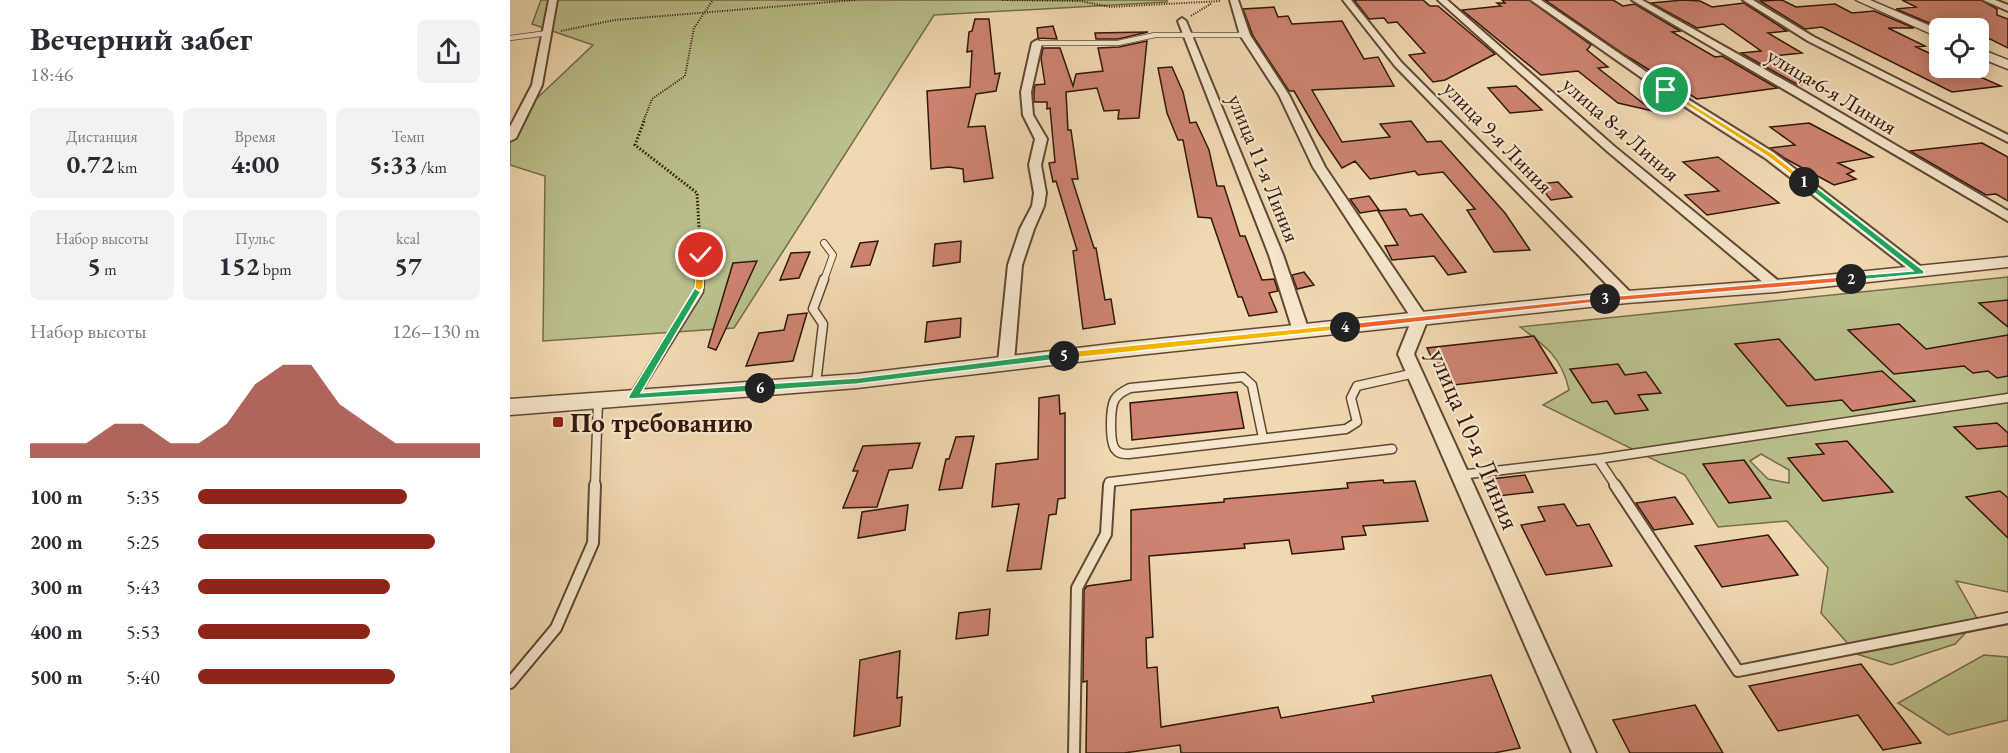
<!DOCTYPE html>
<html lang="ru">
<meta charset="utf-8">
<style>
body{margin:0;font-family:"EB Garamond",serif;background:#f2f2f3;color:#2b2b33;height:100vh;display:flex;flex-direction:column;font-size:22px;white-space:nowrap}
*{box-sizing:border-box;margin:0}
p{font-size:20px;color:#7c7c81}
.icon{flex:none;width:33px;height:33px;fill:none;stroke:currentColor;stroke-width:2;stroke-linecap:round;stroke-linejoin:round}
.map{position:relative;flex:1;overflow:hidden}
.sheet{display:flex;flex-direction:column;background:#fff;width:510px}
.sheet>*{flex:none}
.controls{position:absolute;left:1419px;top:18px;display:grid;gap:12px}
.controls a{display:grid;place-items:center;width:60px;height:60px;border-radius:9px;background:#fff;box-shadow:0 3px 15px #0003;font-size:30px}
.pin{position:absolute;display:grid;place-items:center;width:51px;height:51px;color:#fff;margin:-26px;border:3px solid #fff;border-radius:50%;box-shadow:0 2px 6px #0007}
.km{position:absolute;width:30px;height:30px;margin:-15px;border-radius:50%;background:#222;color:#fff;font-size:16px;line-height:30px;text-align:center}
.round{display:grid;place-items:center;flex:none;width:63px;height:63px;border-radius:9px;background:#f2f2f3}
.summary{display:flex;align-items:center;justify-content:space-between;height:102px;padding:0 30px}
h1{font-size:33px;font-weight:700;line-height:45px}
.stats{display:grid;grid-template-columns:repeat(3,1fr);gap:9px;height:102px;padding:6px 30px}
.stats div{display:grid;align-content:center;border-radius:9px;background:#f2f2f3;text-align:center}
.stats b{font-size:26px;font-weight:700}
.stats small{font-size:16px;font-weight:400}
.stats p{font-size:16px}
.chart{height:168px;padding:12px 30px}
.chart p{display:flex;justify-content:space-between}
.chart svg{width:100%;height:108px;margin-top:6px;fill:#8f2418;opacity:.7}
ul{padding:0 30px;list-style:none;font-size:20px}
li{display:grid;grid-template-columns:96px 72px 1fr;align-items:center;height:45px}
li i{height:15px;border-radius:8px;background:#8f2418}
main{display:flex;flex:1;min-height:0}
.map>svg:first-child{display:block}
.green{fill:#babf8b;stroke:#766c4b;stroke-width:1.5;fill-rule:evenodd}
.building{fill:#cd8370;stroke:#31180b;stroke-width:1.5}
.lines{fill:none;stroke-linecap:round;stroke-linejoin:round}
.service-far3-casing{stroke:#614834;stroke-width:6}
.service-far2-casing{stroke:#614834;stroke-width:8}
.service-far1-casing{stroke:#614834;stroke-width:11}
.service-casing{stroke:#614834;stroke-width:14}
.minor-casing{stroke:#614834;stroke-width:4}
.tertiary-casing{stroke:#614834;stroke-width:3}
.path-far1{stroke:#31180b;stroke-width:2;stroke-dasharray:1 1.5;stroke-linecap:butt}
.path{stroke:#31180b;stroke-width:3;stroke-dasharray:1.5 2;stroke-linecap:butt}
.service-far3{stroke:#f5e6cc;stroke-width:4.5}
.service-far2{stroke:#f5e6cc;stroke-width:6}
.service-far1{stroke:#f5e6cc;stroke-width:8}
.service{stroke:#f5e6cc;stroke-width:10}
.minor{fill:#f5e6cc;fill-rule:evenodd}
.tertiary{fill:#f5e6cc;fill-rule:evenodd}
.split-1{fill:#f5b400;stroke:#fff;stroke-width:1.5}
.split-2{fill:#22a559;stroke:#fff;stroke-width:1.5}
.split-3{fill:#f0652b;stroke:#fff;stroke-width:1.5}
.split-4{fill:#f0652b;stroke:#fff;stroke-width:1.5}
.split-5{fill:#f5b400;stroke:#fff;stroke-width:1.5}
.split-6{fill:#22a559;stroke:#fff;stroke-width:1.5}
.split-7{fill:#22a559;stroke:#fff;stroke-width:1.5}
.split-8{fill:#f5b400;stroke:#fff;stroke-width:1.5}
.poi-dot{fill:#8f2418;stroke:#f5e6cc;stroke-width:2}
.labels{text-anchor:middle;dominant-baseline:central;stroke-width:4.5;stroke-linejoin:round;paint-order:stroke}
.far-street-label{font-size:22px;fill:#31180b;stroke:#f5e6cc}
.poi-label{font-size:27px;font-weight:bold;fill:#31180b;stroke:#f5e6cc;text-anchor:start}
.street-label{font-size:27px;fill:#31180b;stroke:#f5e6cc}
</style>
<main>
<section class="sheet">
<div class="summary"><div><h1>Вечерний забег</h1><p>18:46</p></div><a class="round"><svg class="icon" aria-label="share" viewBox="0 0 24 24"><path d="M12 15V3M7 8l5-5 5 5M5 13v7h14v-7"/></svg></a></div>
<div class="stats">
<div><p>Дистанция</p><b>0.72<small> km</small></b></div>
<div><p>Время</p><b>4:00</b></div>
<div><p>Темп</p><b>5:33<small> /km</small></b></div>
</div>
<div class="stats">
<div><p>Набор высоты</p><b>5<small> m</small></b></div>
<div><p>Пульс</p><b>152<small> bpm</small></b></div>
<div><p>kcal</p><b>57</b></div>
</div>
<div class="chart"><p><span>Набор высоты</span>126–130 m</p>
<svg viewBox="0 0 160 44" preserveAspectRatio="none"><path d="M0 44V38L10 38L20 38L30 30L40 30L50 38L60 38L70 30L80 14L90 6L100 6L110 22L120 30L130 38L140 38L150 38L160 38V44z"/></svg>
</div>
<ul>
<li><b>100 m</b>5:35<i style="width:74%"></i></li>
<li><b>200 m</b>5:25<i style="width:84%"></i></li>
<li><b>300 m</b>5:43<i style="width:68%"></i></li>
<li><b>400 m</b>5:53<i style="width:61%"></i></li>
<li><b>500 m</b>5:40<i style="width:70%"></i></li>
</ul>
</section>
<div class="map">
<svg width="1498" height="753" viewBox="0 0 1498 753">
<rect width="100%" height="100%" fill="#f0d8b0"/>
<filter id="stains"><feTurbulence type="fractalNoise" baseFrequency=".00333" numOctaves="4"/><feColorMatrix values="0 0 0 0 .2 0 0 0 0 .09 0 0 0 0 .02 0 0 0 .5 -.17"/></filter>
<radialGradient id="worn" r=".72"><stop offset=".6" stop-color="#630" stop-opacity="0"/><stop offset="1" stop-color="#630" stop-opacity=".3"/></radialGradient>
<path class="green" d="M31,0H657V2L424,15L224,328L33,341L35,176L0,165V124L83,45L22,24Z
M1498,277V592L1446,581L1468,620L1445,644L1381,665L1347,654L1311,613L1318,568L1277,521L1208,527L1175,475L1033,405L1059,390C1052,358 1036,346 1010,327ZM1251,454L1279,470V483L1258,479L1240,461Z
M1474,655L1498,657V720L1438,735L1388,703Z"/>
<path class="building" d="M844,0H913L920,6H928L985,54L935,80L923,82L899,55L915,53L887,22L878,23L874,18L859,19Z
M992,0H1019L1081,45L1077,50L1098,67L1088,68L1143,111L1108,103L1068,71L1031,75L952,10L991,6L987,3H995Z
M1035,0H1103L1113,6L1125,4L1170,31L1162,32L1205,57L1212,56L1267,88L1187,99L1115,55Z
M1173,0L1190,1L1202,7L1234,3L1277,31L1258,33L1292,53L1262,56L1307,83L1288,85L1231,53L1251,51L1213,24L1187,28L1141,3Z
M1272,0L1286,7L1325,4L1342,13L1364,11L1404,28H1378L1415,46L1406,47L1430,58V68H1450L1491,86L1442,92L1312,27L1295,29L1250,1Z
M1392,0H1471L1487,9V15L1498,19V48L1468,33V28H1431L1386,9L1406,7Z
M764,7L768,17L778,16L782,24L832,21L854,59L868,57L884,86L802,90L832,142L880,137L870,124L901,121L917,142L931,141L995,213L1020,250L984,252L957,210L965,209L933,172L908,175L905,171L860,179L845,161L832,168L809,134L784,91H779L743,36L733,9Z
M465,19H479L485,74L490,73L486,91L466,94L458,127L475,126L483,178L454,182L453,169L439,167L421,169L417,91L460,87L462,51L457,52L459,32L462,31Z
M543,26L547,39L528,38L527,28Z
M638,32L608,39H586L585,33Z
M637,41L629,118L608,119L609,110L594,111L587,88L556,92L558,130H561L568,179H562L584,248H586L595,300L601,299L605,324L573,329L563,251L567,250L546,181L543,182L539,163L545,162L540,108L537,109V102H524V91L525,85L535,84L531,58L533,48H550L563,86L566,74L593,71L588,48L609,47Z
M662,67L673,92L680,123L686,122L699,150L707,186H714L730,236H735L752,280L764,279L768,291L759,293L767,312L739,316L732,297H728L701,218L688,217L673,140H668L657,113L648,68Z
M1006,86L1032,110L1000,113L978,88Z
M1299,123L1363,157L1328,163L1344,171L1337,174L1346,179L1324,185L1276,159L1260,148L1285,145L1260,127Z
M1472,143L1498,157V201L1486,194L1476,195L1400,151Z
M1208,157L1269,203L1197,215L1175,195L1209,191L1173,162Z
M1048,182L1062,197L1041,200L1028,184Z
M859,196L869,210L850,213L840,199Z
M896,209L900,216L912,214L956,272L938,275L924,256L882,260L875,246L888,245L868,211Z
M368,241L360,265L341,267L350,243Z
M451,241L450,262L423,266L425,244Z
M300,252L289,278L270,280L281,253Z
M247,261L206,350L198,347L223,263Z
M794,272L804,285L787,289L782,275Z
M1498,300V327L1469,303Z
M297,313L283,361L236,366L249,333L274,330L278,315Z
M451,318L450,337L415,342L417,322Z
M1389,324L1416,349L1498,335V376L1487,378L1478,371L1463,373L1454,366L1384,374L1338,330Z
M1024,336L1047,373L935,386L917,348Z
M1269,339L1305,380L1372,371L1405,401L1342,411L1332,400L1277,406L1225,344Z
M1108,364L1115,375L1136,372L1151,393L1128,395L1138,410L1105,414L1097,401L1082,403L1060,369Z
M727,392L734,428L622,440L620,403Z
M549,395L550,414L555,413V498L548,499L546,514L539,515L531,569L497,571L509,504L482,507L486,464L528,459L529,398Z
M1487,423L1498,433V446L1467,449L1444,427Z
M464,436L452,488L429,490L436,459H439L446,437Z
M1337,441L1383,492L1313,501L1278,458L1314,454L1306,444Z
M410,443L402,468L379,470L367,507L333,508L348,471H343L353,446Z
M1234,460L1261,498L1219,503L1193,464Z
M1015,475L1023,492L988,496L981,479Z
M873,480L874,483L905,481L918,521L853,526L856,535L832,537L834,549L782,554L779,540L734,544L735,548L639,556L643,637L636,638L637,668L647,667L651,727L768,707L771,718L864,702L862,696L981,675L1010,748L984,753H671L670,745L614,753H576L577,681L573,682L574,590L577,586L621,580V510L714,502V499L838,488L837,483Z
M1490,491L1498,498V538L1456,497Z
M1165,497L1183,524L1144,530L1126,503Z
M1054,504L1067,526L1079,524L1102,566L1036,575L1011,525L1035,521L1028,507Z
M398,505L395,530L348,538L352,512Z
M1258,535L1288,575L1212,587L1185,546Z
M480,609L478,635L446,639L449,613Z
M390,651L387,698L392,697L390,726L344,736L350,660Z
M1351,664L1411,743L1373,750L1348,715L1268,731L1239,686Z
M1185,705L1213,753H1120L1103,720Z"/>
<g class="lines">
<g class="service-far3-casing">
<path id="service-far3" d="M0,38L38,33
M527,43H608L645,35H735"/>
</g>
<g class="service-far2-casing">
<path id="service-far2" d="M190,280L191,255
M314,280L323,255L314,243"/>
</g>
<g class="service-far1-casing">
<path id="service-far1" d="M306,384L313,324L303,309L314,279
M123,397L189,291L190,279
M753,438L742,385L733,377L620,388C614,391 609,393 605,399C600,407 599,443 606,450C609,454 614,454 619,454L836,429L847,422L841,398L847,386L905,373
M1088,459L1498,398
M950,475L1088,459L1106,486
M85,486L88,401
M599,486V482L882,449"/>
</g>
<g class="service-casing">
<path id="service" d="M1105,485L1228,671L1498,618
M0,683L46,628L83,543L85,485
M564,753L567,588L596,534L599,485"/>
</g>
<g class="minor-casing">
<path id="minor" d="M39,0H47L32,85L6,138L0,141V127L22,85Z
M720,0H728L740,35L779,95L815,167L918,319L904,354L1086,753H1062L888,354L902,319L803,167L769,95L730,35Z
M833,0H841L891,62L1122,294L1124,297L1122,300H1112L885,66Z
M928,0H937L1105,147L1271,283L1273,286L1271,289H1261L1097,151Z
M1021,0H1031L1160,88L1263,152L1418,272L1416,275H1406L1255,158L1152,92Z
M1122,0H1132L1295,92L1498,211V221Z
M1233,0H1243L1304,37L1498,135V142L1298,41Z
M1473,0H1485L1498,5V11Z
M672,18L676,21L773,255L799,331L796,335H786L783,331L759,255L668,21Z
M527,40L532,43L521,92L523,115L537,139L531,165L536,193L534,206L524,229L512,265L504,362L502,366H490L488,362L498,265L510,229L522,206L524,193L519,165L525,139L513,115L511,92L522,43Z"/>
</g>
<g class="tertiary-casing">
<path id="tertiary" d="M1346,0H1360L1430,30V38Z
M1468,48L1498,60V69L1468,57Z
M1498,257V267L1266,292L1117,303L609,357L347,388L0,415V399L347,374L609,343L1117,291L1266,280Z"/>
</g>
<path class="path-far1" d="M492,0L571,1L600,7L711,1
M681,16L702,3
M51,31L105,20L345,0
M133,122L142,99L175,76L184,28L203,0"/>
<path class="path" d="M134,121L125,145L187,193L190,245"/>
<use href="#service-far3" class="service-far3"/>
<use href="#service-far2" class="service-far2"/>
<use href="#service-far1" class="service-far1"/>
<use href="#service" class="service"/>
<use href="#minor" class="minor"/>
<use href="#tertiary" class="tertiary"/>
</g>
<path class="split-1" d="M1154,89H1158L1262,153L1298,182L1292,183L1257,156L1154,91Z"/>
<path class="split-2" d="M1292,180H1297L1414,271V274L1338,281V277L1341,276L1403,271L1292,183Z"/>
<path class="split-3" d="M1341,276L1344,277V281L1095,302L1090,299L1095,297Z"/>
<path class="split-4" d="M1095,297H1098V301L835,330L830,327L835,324Z"/>
<path class="split-5" d="M835,324L839,327L838,329L554,359L549,356L554,352Z"/>
<path class="split-6" d="M554,352L559,356L558,358L347,384L250,391L245,388L250,384L347,378Z"/>
<path class="split-7" d="M186,286L193,288L131,393L250,384L255,388L250,391L120,399L118,397Z"/>
<path class="split-8" d="M191,253L195,255L193,288L189,291L185,288L187,255Z"/>
<rect class="poi-dot" x="42" y="416" width="12" height="12" rx="3"/>
<g class="labels">
<g class="far-street-label">
<text transform="translate(1322 91) rotate(31)">улица 6-я Линия</text>
<text transform="translate(1111 129) rotate(41)">улица 8-я Линия</text>
<text transform="translate(988 137) rotate(46)">улица 9-я Линия</text>
<text transform="translate(754 168) rotate(68)">улица 11-я Линия</text>
</g>
<g class="poi-label">
<text x="60" y="422">По требованию</text>
</g>
<g class="street-label">
<text transform="translate(965 439) rotate(67)">улица 10-я Линия</text>
</g>
</g>
<rect width="100%" height="100%" filter="url(#stains)"/>
<rect width="100%" height="100%" fill="url(#worn)"/>
</svg>
<div class="controls">
<a><svg class="icon" aria-label="locate" viewBox="0 0 24 24"><circle cx="12" cy="12" r="6"/><path d="M12 2v4M12 18v4M2 12h4M18 12h4"/></svg></a>
</div>
<div class="pin" style="left:1156px;top:90px;background:#1e9e55"><svg class="icon" aria-label="arrive" viewBox="0 0 24 24"><path d="M6 21V4h12l-3 4 3 4H6"/></svg></div>
<div class="pin" style="left:191px;top:255px;background:#d93025"><svg class="icon" aria-label="check" viewBox="0 0 24 24"><path d="M5 12l5 5 9-10"/></svg></div>
<b class="km" style="left:1294px;top:182px">1</b>
<b class="km" style="left:1341px;top:279px">2</b>
<b class="km" style="left:1095px;top:299px">3</b>
<b class="km" style="left:835px;top:327px">4</b>
<b class="km" style="left:554px;top:356px">5</b>
<b class="km" style="left:250px;top:388px">6</b>
</div>
</main>
